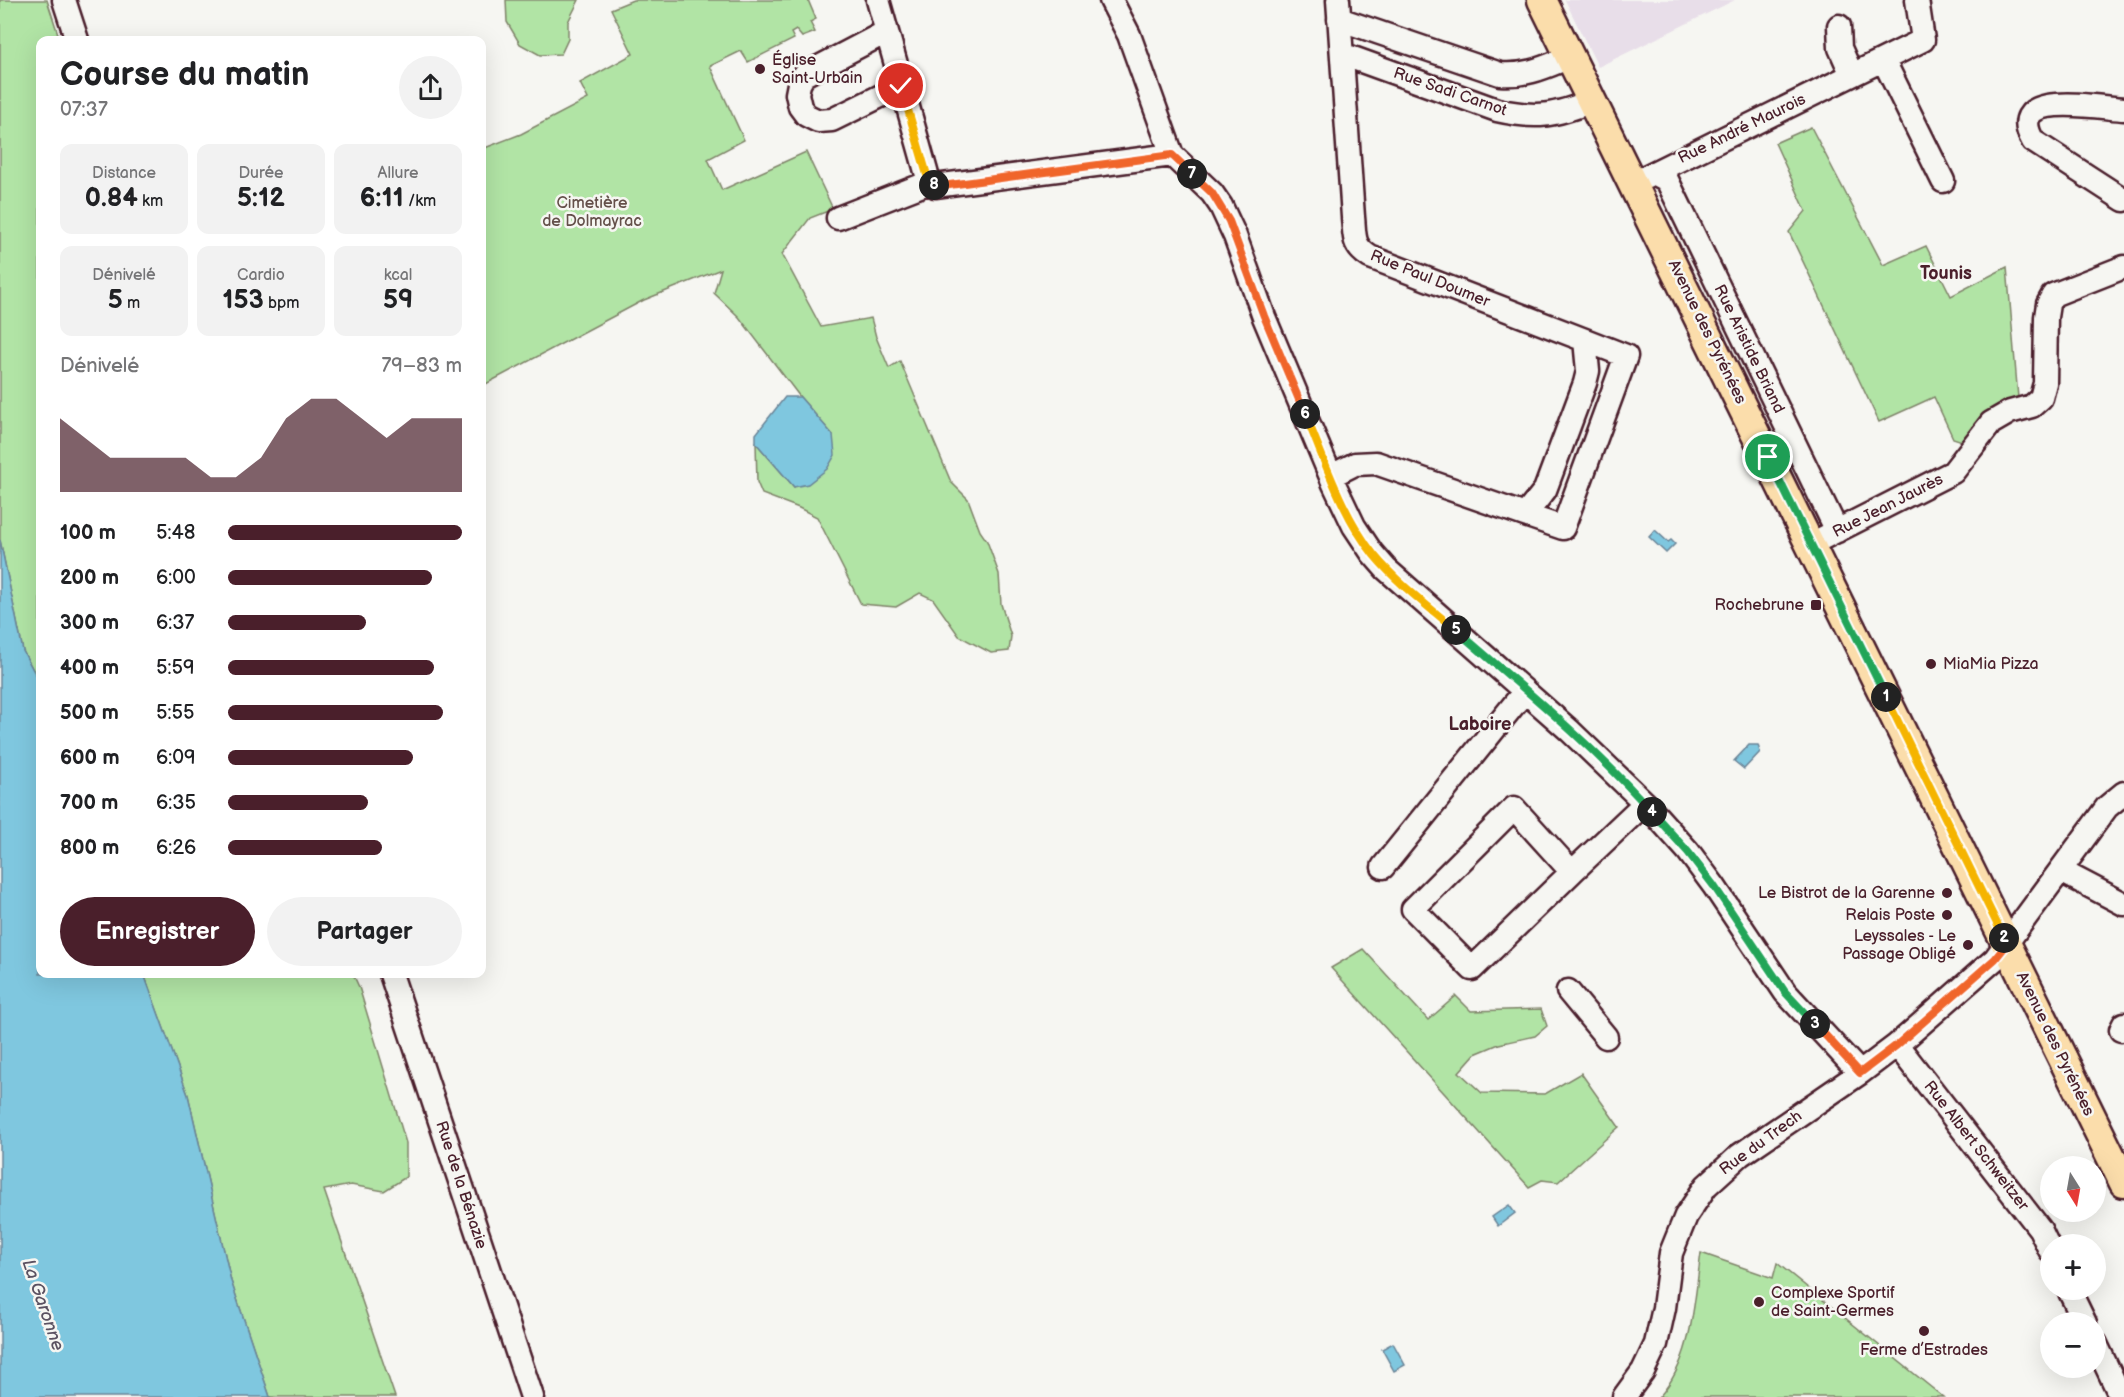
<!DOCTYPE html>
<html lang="fr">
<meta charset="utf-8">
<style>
body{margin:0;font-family:"Balsamiq Sans",sans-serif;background:#f2f2f2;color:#202124;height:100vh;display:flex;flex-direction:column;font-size:22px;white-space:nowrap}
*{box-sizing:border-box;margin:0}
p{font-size:20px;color:#757577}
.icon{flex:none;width:33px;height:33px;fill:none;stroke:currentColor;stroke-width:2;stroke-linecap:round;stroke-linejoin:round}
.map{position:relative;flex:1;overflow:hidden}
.side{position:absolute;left:36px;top:36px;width:450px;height:942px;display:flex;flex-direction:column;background:#fff;border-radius:12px;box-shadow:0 6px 24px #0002}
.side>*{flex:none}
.needle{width:39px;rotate:169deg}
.controls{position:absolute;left:2040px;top:1156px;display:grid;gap:12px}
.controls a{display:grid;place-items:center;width:66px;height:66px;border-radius:50%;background:#fff;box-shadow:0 6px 24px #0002;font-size:30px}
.pin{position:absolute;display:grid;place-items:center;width:51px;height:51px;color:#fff;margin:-26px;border:3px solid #fff;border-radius:50%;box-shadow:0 2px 6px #0007}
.km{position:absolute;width:30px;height:30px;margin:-15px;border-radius:50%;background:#222;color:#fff;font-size:16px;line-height:30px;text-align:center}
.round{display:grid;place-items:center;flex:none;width:63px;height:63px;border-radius:32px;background:#f2f2f2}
.overview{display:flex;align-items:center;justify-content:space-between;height:102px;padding:0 24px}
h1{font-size:33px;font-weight:600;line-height:45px}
.stats{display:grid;grid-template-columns:repeat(3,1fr);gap:9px;height:102px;padding:6px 24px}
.stats div{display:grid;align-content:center;border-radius:12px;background:#f2f2f2;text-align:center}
.stats b{font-size:26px;font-weight:600}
.stats small{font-size:16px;font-weight:400}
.stats p{font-size:16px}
.chart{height:168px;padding:12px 24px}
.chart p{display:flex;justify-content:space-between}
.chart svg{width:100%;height:108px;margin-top:6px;fill:#4a1f2b;opacity:.7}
.primary-button{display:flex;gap:12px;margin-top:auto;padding:12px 24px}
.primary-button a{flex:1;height:69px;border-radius:36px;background:#4a1f2b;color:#fff;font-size:24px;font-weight:600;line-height:69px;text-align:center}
.primary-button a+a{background:#f2f2f2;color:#202124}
ul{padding:0 24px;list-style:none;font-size:20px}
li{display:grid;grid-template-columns:96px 72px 1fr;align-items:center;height:45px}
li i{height:15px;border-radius:8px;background:#4a1f2b}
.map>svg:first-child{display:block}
.built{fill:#e8dee9}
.green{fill:#b1e4a5;stroke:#7e8268;stroke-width:1.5}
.water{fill:#7fc7df;stroke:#6a8497;stroke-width:1.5}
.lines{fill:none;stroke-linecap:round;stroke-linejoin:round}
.minor-casing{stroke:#4a1f2b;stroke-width:27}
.major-casing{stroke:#4a1f2b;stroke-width:33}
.minor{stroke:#f6f6f2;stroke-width:22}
.major{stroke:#fbddab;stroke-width:28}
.split-1-casing{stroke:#fff;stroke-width:12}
.split-2-casing{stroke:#fff;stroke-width:12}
.split-3-casing{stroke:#fff;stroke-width:12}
.split-4-casing{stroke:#fff;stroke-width:12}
.split-5-casing{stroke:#fff;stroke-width:12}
.split-6-casing{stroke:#fff;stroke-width:12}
.split-7-casing{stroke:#fff;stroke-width:12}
.split-8-casing{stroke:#fff;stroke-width:12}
.split-9-casing{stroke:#fff;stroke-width:12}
.split-1{stroke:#22a559;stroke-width:8}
.split-2{stroke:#f5b400;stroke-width:8}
.split-3{stroke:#f0652b;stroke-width:8}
.split-4{stroke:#22a559;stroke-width:8}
.split-5{stroke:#22a559;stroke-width:8}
.split-6{stroke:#f5b400;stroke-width:8}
.split-7{stroke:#f0652b;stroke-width:8}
.split-8{stroke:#f0652b;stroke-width:8}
.split-9{stroke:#f5b400;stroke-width:8}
.poi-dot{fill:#4a1f2b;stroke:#f6f6f2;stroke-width:2}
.labels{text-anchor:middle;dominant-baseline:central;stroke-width:5;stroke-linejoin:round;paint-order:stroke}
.poi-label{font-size:16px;fill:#4a1f2b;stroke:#f6f6f2;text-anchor:end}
.street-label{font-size:16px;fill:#4a1f2b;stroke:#f6f6f2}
.park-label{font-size:16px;fill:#64504a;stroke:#f6f6f2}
.neighbourhood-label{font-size:18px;font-weight:bold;fill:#4a1f2b;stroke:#f6f6f2}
.water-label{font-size:18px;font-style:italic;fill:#5a5161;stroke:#f6f6f2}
</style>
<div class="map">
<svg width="2124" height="1397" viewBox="0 0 2124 1397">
<rect width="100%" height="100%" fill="#f6f6f2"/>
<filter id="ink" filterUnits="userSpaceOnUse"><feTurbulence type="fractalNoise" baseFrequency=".0167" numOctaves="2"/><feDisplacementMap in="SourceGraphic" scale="12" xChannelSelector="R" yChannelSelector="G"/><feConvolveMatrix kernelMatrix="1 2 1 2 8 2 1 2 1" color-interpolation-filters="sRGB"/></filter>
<g filter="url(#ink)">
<path class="built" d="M1565,0H1735L1598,67Z"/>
<path class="green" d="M0,0H47L60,40H40V683L23,651L0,540Z
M506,0H579L568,22V39L561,54L540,55L520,44L507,22Z
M633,0H808L816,19L810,22L815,32L802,37L796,30L791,33L794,39L748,62L741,51L710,66L744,140L708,159L722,190L806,152L833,209L810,218L782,254L821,327L871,318L876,337L889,368L900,361L951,482L968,499L980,531L987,541L999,574L1001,604L1011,636L1009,651L991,653L959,636L933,599L920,593L896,607L861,604L817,517L799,508L762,494L757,482L756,443L794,487L833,435L800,397L739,317L714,293L721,269L644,300L482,386V149L521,134L588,99L580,83L633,54L611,9Z
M1811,127L1883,265L1926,246L1951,296L2007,267L2018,398L2008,401L1965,442L1953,438L1934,397L1879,422L1789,232L1806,211L1775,143Z
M1363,949L1428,1020L1456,996L1471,1011L1541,1009L1547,1026L1535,1036L1499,1044L1475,1054L1459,1072L1482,1093L1545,1094L1581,1073L1619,1127L1558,1182L1542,1180L1529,1187L1331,968Z
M144,974H353L359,987L406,1143V1177L384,1191L351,1185L324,1190L395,1397H270L231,1281L188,1095Z
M1701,1253L1773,1278L1777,1263L1943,1397H1659C1693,1359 1694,1301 1701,1253Z"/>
<path class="water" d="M785,397H800L833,435L835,455L827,469L808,484L794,487L756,443V434Z
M1655,530L1668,542L1671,540L1675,544L1666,553L1649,537Z
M0,540L23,651L40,683V974H144L188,1095L231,1281L270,1397H0Z
M1749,745H1758L1760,752L1744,769L1734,761Z
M1509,1205L1515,1213L1498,1226L1492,1217Z
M1393,1343L1405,1365L1394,1371L1382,1349Z"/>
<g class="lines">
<g class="minor-casing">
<path id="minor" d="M64,0L77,40
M878,0L927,175L930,182L935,186L1172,155
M1111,0L1129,35L1172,155L1212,193L1221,206L1235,236L1264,317L1334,484L1354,526L1372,553L1386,569L1569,730L1645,803L1688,851L1714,886L1785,992L1860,1073
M1339,19L1500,74C1528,76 1545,67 1570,57
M1839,26L1840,48L1852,75
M886,32L804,75L799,84L797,94L800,107L806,115L818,121L832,120L901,86
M1342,54L1497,110C1537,119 1554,116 1592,101
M1884,61L1943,181
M2124,109C2099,108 2003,88 2033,141L2124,200
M1654,173L1667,180L1837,531
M1645,177L1923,40L1917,0
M838,218L930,182
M1331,476L1355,464L1376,463L1525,515L1545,490L1585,383L1588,371L1585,340L1370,257C1352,246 1355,236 1353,217L1338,0
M1525,515L1563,528L1626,356L1585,340
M1811,544L1953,472L1991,423L2010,412L2032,406L2041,398L2045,383L2046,317L2048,304L2053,295L2124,267
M1383,867L1525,691
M2061,871L2124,904
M1572,872L1472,969L1413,909L1514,808L1572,872L1645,803
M391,974L532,1397
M1568,991L1606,1037
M2121,1030L2124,1024
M1897,1045L2040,1229L2050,1250
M2069,1290L2085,1323
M2096,1344L2121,1397
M1624,1397L1643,1371L1656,1344L1664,1308L1671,1253L1686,1216L1706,1186L1740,1155L1860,1073L1897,1045L1995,959L2107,807L2124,793"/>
</g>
<g class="major-casing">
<path id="major" d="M1542,0L2124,1183"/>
</g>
<use href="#minor" class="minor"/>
<use href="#major" class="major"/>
</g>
</g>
<g class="lines" filter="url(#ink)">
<g class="split-1-casing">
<path id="split-1" d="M1768,457L1886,697"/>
</g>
<g class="split-2-casing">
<path id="split-2" d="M1886,697L2004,938"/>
</g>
<g class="split-3-casing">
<path id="split-3" d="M1815,1024L1860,1073L1897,1045L1995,959L2007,944L2004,938"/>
</g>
<g class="split-4-casing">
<path id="split-4" d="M1652,812L1688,852L1714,886L1785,992L1815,1024"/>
</g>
<g class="split-5-casing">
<path id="split-5" d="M1456,630C1523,688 1593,745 1652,812"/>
</g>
<g class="split-6-casing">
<path id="split-6" d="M1305,414C1325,461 1342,515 1374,555C1397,583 1428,606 1456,630"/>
</g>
<g class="split-7-casing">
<path id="split-7" d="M1192,174L1212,193L1229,221L1264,316L1305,414"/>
</g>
<g class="split-8-casing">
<path id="split-8" d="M934,185L942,186L1172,155L1192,174"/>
</g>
<g class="split-9-casing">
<path id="split-9" d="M901,86L927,175L930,182L934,185"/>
</g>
<use href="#split-1" class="split-1"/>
<use href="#split-2" class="split-2"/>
<use href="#split-3" class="split-3"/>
<use href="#split-4" class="split-4"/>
<use href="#split-5" class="split-5"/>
<use href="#split-6" class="split-6"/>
<use href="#split-7" class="split-7"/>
<use href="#split-8" class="split-8"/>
<use href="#split-9" class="split-9"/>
</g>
<g class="poi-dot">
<circle cx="760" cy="69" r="6"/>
<rect x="1810" y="599" width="12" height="12" rx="3"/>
<circle cx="1931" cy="664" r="6"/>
<circle cx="1947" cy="893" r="6"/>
<circle cx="1947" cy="915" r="6"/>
<circle cx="1968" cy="945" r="6"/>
<circle cx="1759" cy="1302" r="6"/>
<circle cx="1924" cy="1331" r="6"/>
</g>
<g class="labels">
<g class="poi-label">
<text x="772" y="60" text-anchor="start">Église<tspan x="772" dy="18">Saint-Urbain</tspan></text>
<text x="1804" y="605">Rochebrune</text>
<text x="1943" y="664" text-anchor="start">MiaMia Pizza</text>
<text x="1935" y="893">Le Bistrot de la Garenne</text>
<text x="1935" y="915">Relais Poste</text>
<text x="1956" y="936">Leyssales - Le<tspan x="1956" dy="18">Passage Obligé</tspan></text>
<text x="1771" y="1293" text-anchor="start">Complexe Sportif<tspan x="1771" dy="18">de Saint-Germes</tspan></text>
<text x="1924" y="1350" text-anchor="middle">Ferme d’Estrades</text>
</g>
<g class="street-label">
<text transform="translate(1450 92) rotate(19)">Rue Sadi Carnot</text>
<text transform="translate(1742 129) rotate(-26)">Rue André Maurois</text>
<text transform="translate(1430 279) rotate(22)">Rue Paul Doumer</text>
<text transform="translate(1707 332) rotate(64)">Avenue des Pyrénées</text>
<text transform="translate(1749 349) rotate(64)">Rue Aristide Briand</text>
<text transform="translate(1888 506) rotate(-27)">Rue Jean Jaurès</text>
<text transform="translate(2055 1044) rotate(64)">Avenue des Pyrénées</text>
<text transform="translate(1761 1143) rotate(-36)">Rue du Trech</text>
<text transform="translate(1976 1146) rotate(52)">Rue Albert Schweitzer</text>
<text transform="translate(461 1185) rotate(72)">Rue de la Bénazie</text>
</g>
<g class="park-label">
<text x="592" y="203">Cimetière<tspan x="592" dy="18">de Dolmayrac</tspan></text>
</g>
<g class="neighbourhood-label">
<text x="1946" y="273">Tounis</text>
<text x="1480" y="724">Laboire</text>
</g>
<g class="water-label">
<text transform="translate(43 1305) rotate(71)">La Garonne</text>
</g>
</g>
</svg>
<div class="controls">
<a><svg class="needle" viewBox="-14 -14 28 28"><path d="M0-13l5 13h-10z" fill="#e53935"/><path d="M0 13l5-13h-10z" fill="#757577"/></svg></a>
<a>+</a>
<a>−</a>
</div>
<div class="pin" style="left:1768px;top:457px;background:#1e9e55"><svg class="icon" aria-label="arrive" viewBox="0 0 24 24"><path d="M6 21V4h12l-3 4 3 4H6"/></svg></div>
<div class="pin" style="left:901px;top:86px;background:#d93025"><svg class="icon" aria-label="check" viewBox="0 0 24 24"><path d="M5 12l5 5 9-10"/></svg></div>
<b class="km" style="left:1886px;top:697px">1</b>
<b class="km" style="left:2004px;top:938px">2</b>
<b class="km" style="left:1815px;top:1024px">3</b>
<b class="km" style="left:1652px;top:812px">4</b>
<b class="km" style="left:1456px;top:630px">5</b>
<b class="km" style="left:1305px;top:414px">6</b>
<b class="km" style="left:1192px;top:174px">7</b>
<b class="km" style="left:934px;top:185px">8</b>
<section class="side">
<div class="overview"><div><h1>Course du matin</h1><p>07:37</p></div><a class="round"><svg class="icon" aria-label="share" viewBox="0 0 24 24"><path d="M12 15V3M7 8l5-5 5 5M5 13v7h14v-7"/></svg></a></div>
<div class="stats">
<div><p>Distance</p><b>0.84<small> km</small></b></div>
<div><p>Durée</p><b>5:12</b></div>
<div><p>Allure</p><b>6:11<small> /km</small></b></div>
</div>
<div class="stats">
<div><p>Dénivelé</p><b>5<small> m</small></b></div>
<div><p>Cardio</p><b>153<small> bpm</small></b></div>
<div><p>kcal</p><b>59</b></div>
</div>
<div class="chart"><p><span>Dénivelé</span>79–83 m</p>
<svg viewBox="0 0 160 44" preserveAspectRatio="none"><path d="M0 44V14L10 22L20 30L30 30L40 30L50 30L60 38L70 38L80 30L90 14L100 6L110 6L120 14L130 22L140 14L150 14L160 14V44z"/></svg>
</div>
<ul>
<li><b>100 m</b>5:48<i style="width:100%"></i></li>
<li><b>200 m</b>6:00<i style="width:87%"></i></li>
<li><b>300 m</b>6:37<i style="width:59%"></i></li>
<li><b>400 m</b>5:59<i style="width:88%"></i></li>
<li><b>500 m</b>5:55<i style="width:92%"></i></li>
<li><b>600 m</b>6:09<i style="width:79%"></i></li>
<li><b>700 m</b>6:35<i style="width:60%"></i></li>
<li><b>800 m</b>6:26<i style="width:66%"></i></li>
</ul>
<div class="primary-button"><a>Enregistrer</a><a>Partager</a></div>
</section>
</div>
